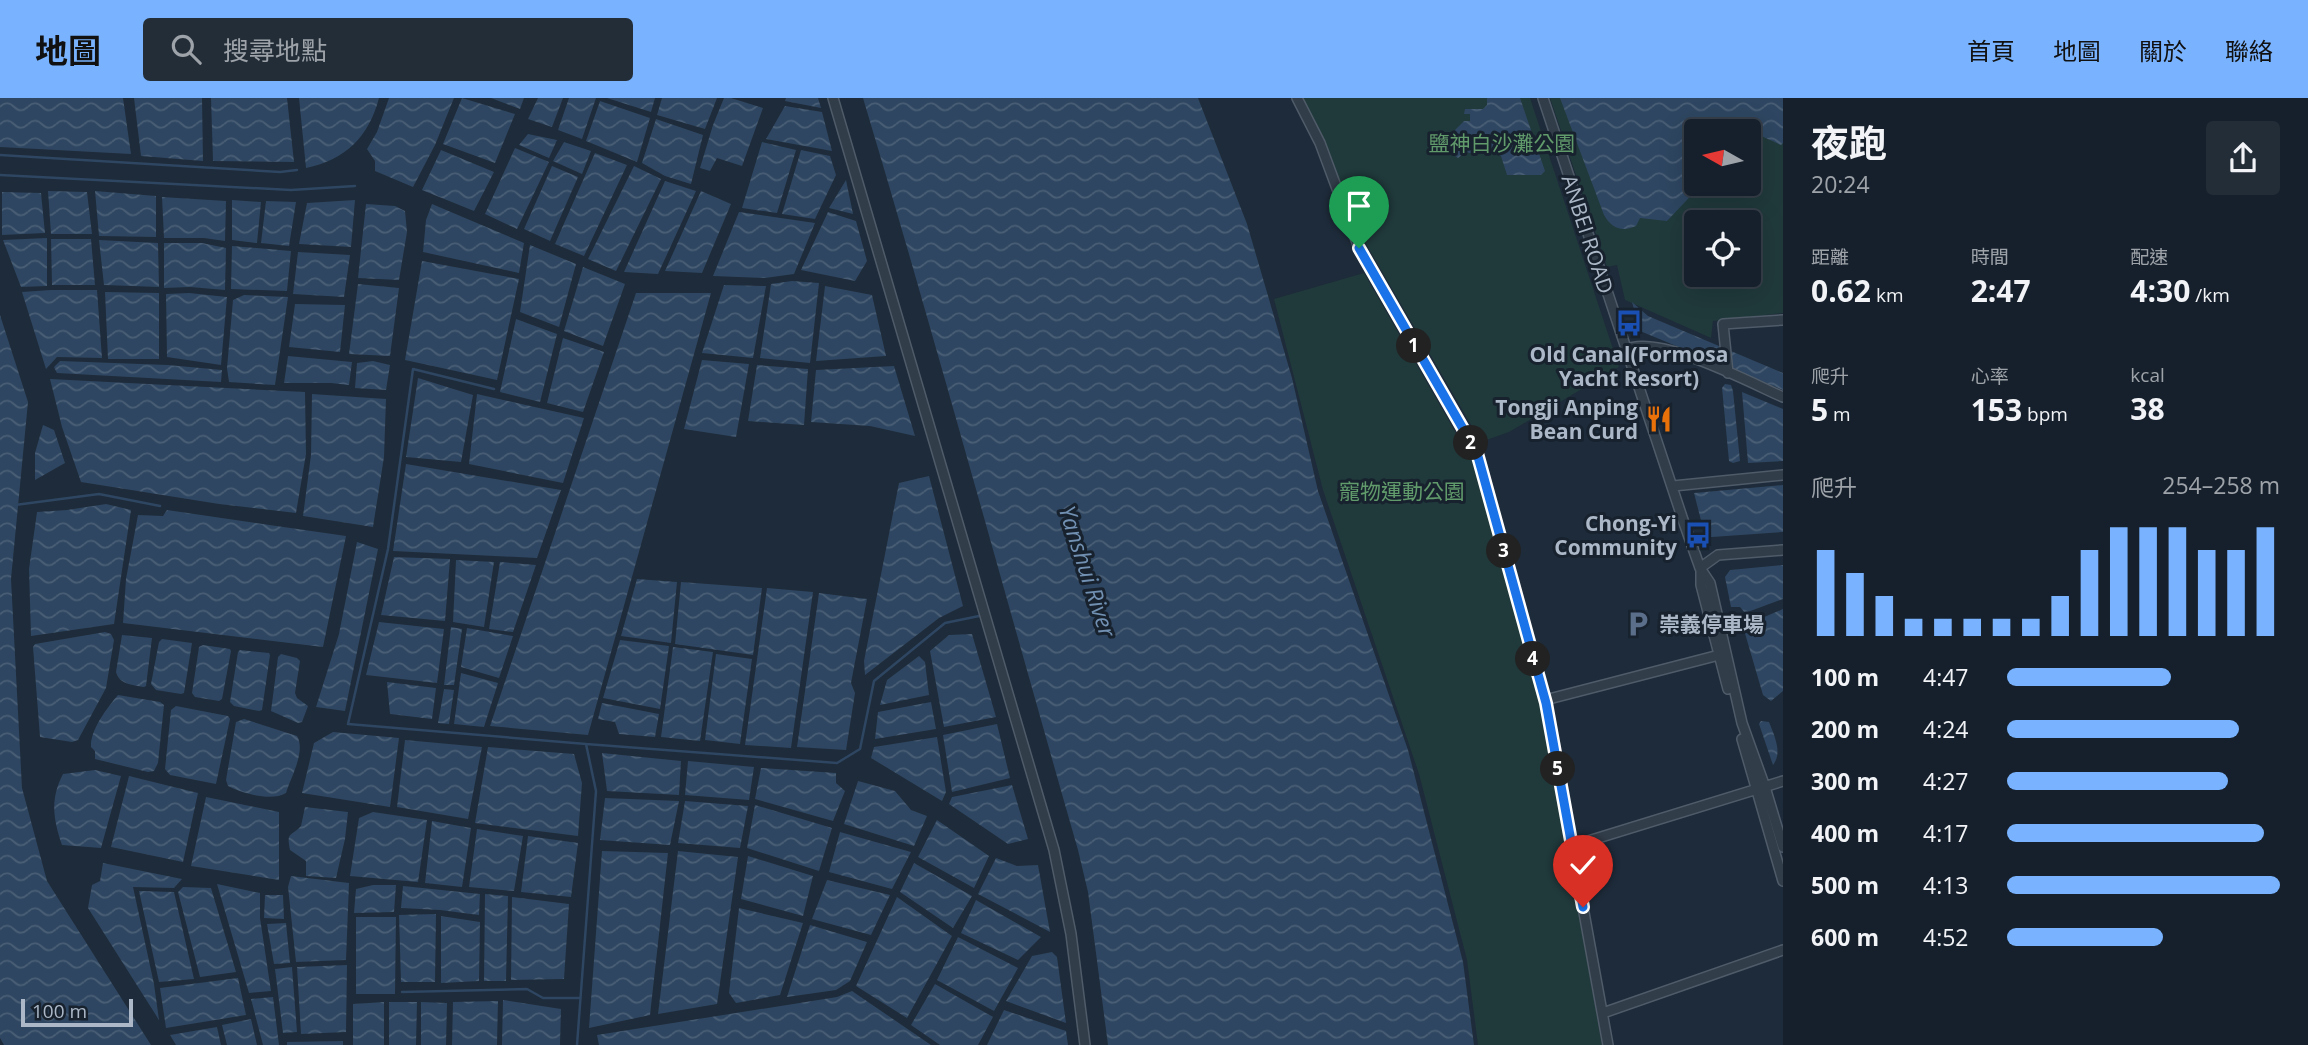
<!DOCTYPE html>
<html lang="zh-TW">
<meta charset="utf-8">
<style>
body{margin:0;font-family:"Open Sans","Noto Sans TC",sans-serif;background:#232d38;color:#f1f3f6;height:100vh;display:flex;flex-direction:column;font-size:26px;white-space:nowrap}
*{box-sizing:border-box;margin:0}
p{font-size:23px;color:#9ea3a9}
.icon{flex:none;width:38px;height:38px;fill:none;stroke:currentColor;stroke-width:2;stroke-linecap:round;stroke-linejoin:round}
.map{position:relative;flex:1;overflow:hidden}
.drawer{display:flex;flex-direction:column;background:#16202c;width:525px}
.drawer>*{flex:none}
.needle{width:46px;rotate:278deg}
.tools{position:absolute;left:1684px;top:21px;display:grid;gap:14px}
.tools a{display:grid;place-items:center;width:77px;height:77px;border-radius:7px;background:#16202c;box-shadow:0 7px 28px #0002,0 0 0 2px #353e48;font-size:35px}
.scale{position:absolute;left:21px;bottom:18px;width:112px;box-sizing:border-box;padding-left:7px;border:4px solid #acb8c7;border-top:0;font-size:19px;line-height:24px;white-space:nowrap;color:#acb8c7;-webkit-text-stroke:5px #17222e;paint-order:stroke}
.pin{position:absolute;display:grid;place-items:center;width:60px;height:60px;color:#fff;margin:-72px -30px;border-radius:50% 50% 50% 0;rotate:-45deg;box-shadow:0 0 7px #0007}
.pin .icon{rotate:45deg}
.km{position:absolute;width:35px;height:35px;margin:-18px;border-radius:50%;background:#222;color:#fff;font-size:19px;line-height:35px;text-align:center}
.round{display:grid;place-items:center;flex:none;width:74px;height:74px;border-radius:7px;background:#232d38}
.overview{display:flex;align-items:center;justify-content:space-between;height:119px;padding:0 28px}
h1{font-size:38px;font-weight:700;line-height:52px}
.stats{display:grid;grid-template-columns:repeat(3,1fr);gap:10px;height:119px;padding:7px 28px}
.stats div{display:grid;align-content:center}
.stats b{font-size:30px;font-weight:700}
.stats small{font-size:19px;font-weight:400}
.stats p{font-size:19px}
.chart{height:196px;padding:14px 28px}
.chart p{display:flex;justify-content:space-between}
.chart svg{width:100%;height:126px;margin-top:7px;stroke:#79b3ff;stroke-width:6}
ul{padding:0 28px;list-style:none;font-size:23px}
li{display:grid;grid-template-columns:112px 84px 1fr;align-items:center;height:52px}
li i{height:18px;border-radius:9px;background:#79b3ff}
header{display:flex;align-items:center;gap:42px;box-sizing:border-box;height:98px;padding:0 35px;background:#79b3ff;color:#111}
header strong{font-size:33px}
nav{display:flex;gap:38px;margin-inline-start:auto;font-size:24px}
.search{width:490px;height:63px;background:#232d38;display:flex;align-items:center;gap:18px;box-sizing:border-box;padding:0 24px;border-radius:7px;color:#9ea3a9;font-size:26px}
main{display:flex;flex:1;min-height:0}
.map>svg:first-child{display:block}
.green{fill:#20393b;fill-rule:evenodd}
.water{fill:url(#water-waves)}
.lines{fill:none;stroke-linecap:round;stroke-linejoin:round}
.stream{stroke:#2e4661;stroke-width:2.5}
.minor-casing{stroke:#4f5b68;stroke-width:12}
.minor{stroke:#323d4a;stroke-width:9}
.route-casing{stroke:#fff;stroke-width:14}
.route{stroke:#1a73e8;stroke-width:9}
.labels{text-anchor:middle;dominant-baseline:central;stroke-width:6;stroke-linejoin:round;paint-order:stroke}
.park-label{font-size:21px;fill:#619a6b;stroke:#17222e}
.street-label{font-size:21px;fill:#acb8c7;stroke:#17222e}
.poi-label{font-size:21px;font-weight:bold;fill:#acb8c7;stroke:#17222e;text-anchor:end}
.water-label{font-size:23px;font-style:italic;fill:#7190b2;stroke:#17222e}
</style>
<header>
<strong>地圖</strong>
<div class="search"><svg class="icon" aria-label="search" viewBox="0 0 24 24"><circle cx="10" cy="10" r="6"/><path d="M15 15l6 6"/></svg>搜尋地點</div>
<nav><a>首頁</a><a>地圖</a><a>關於</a><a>聯絡</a></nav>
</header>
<main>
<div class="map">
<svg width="1783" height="947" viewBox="0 0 1783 947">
<defs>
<pattern id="water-waves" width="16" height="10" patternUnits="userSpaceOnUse" patternTransform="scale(1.75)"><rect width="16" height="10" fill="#2e4661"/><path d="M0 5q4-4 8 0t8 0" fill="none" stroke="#4a5f76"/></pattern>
</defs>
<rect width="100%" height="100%" fill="#1e2b3a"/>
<path class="green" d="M1301,0H1530L1619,269L1509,334L1481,344L1366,146Z
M1550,0H1783V215L1713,223L1711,240L1625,202L1617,167L1607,169ZM1696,33H1748V86H1696ZM1696,124H1748V177H1696Z
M1364,175L1472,363L1541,603L1602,947H1478L1467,862L1419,676L1323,392L1274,201Z"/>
<path class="water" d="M0,0H123L131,56L0,49Z
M134,0H202L203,63L141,58Z
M211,0H287L294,64L213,63Z
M299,0H379C369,38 346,62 306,70Z
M389,0H454L435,47L413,89L375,73V63L367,51L377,34Z
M462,0L515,16L495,65L443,46Z
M491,0H524L520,11Z
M538,0H563L552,29L528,21Z
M569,0H596L582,41L558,32Z
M607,0H655L651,14Z
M662,0H717L705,31L657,17Z
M724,0H731L763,10L742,68L717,60L710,73L700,70L713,27Z
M786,0H818L821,10L785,3Z
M863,0H1198L1247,126L1292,280L1318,393L1408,652L1463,864L1474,947H1108L1088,794L1078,752C1006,501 938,250 863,0Z
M1487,0H1520L1545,73L1541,77H1507L1501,58L1482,50L1475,56L1465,54L1458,60L1454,57L1452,35L1464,23H1470V16H1464L1465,11H1483L1487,7Z
M1560,0H1783V45L1781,47L1759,37L1748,36V33H1696V86H1702L1667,123L1640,120L1636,128C1622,134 1612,131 1604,117Z
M600,3L650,20L637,64L586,43Z
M785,8L822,14L832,53L766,41Z
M656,21L703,37L691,86L665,78L642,65Z
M528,36L557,42L549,60L519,47Z
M564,44L591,53L582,76L553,63Z
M762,44L796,52L777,115L742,110Z
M515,50L549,64L517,131L485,116Z
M441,52L494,74L474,113L422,92Z
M801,52L830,58L836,77L815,121L782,116Z
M595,55L627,67L584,158L555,146Z
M552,68L578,79L550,143L524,131Z
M634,68L661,81L616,173L588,161Z
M846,82L853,116L829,110Z
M665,83L696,93L658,176L624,174Z
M48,93L87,94L92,136H51Z
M95,93L156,98V139L99,138Z
M701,93L731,106L702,175L665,173Z
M2,94L41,95L45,135L2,137Z
M162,99L226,103L225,143L204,140H164Z
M232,102L261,104L257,145L232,142Z
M355,102L351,149L299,146L307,105Z
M266,103L296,104L289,148L261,145Z
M366,106L395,108L405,113L407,134L399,182L358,180Z
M432,106L524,145L519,175L423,154L426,122Z
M739,114L815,125L794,176L765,180L713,178Z
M828,114L856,123L867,163L855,183L801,172Z
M47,140V188L21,189L3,142Z
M51,141H91L95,187H52Z
M99,142L158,145L159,189L104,187Z
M164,145H202L226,150L225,192L190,189L164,190Z
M530,147L576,166L559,229L520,214Z
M232,148L291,153L287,193L231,191Z
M298,154L350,157L344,199L293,196Z
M422,163L519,181L497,282L405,262Z
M583,169L625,186L603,248L564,233Z
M792,183L819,185L810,265L760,260L771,186Z
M358,186L399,190L390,258L349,256Z
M724,187L766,188L753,260L702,255Z
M825,188L872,197L886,258L816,263Z
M51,192H97L102,260L57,259L46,271L22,194Z
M105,194L159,195V261H108Z
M189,195L227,199L221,267L167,259L166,196Z
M636,195H711L588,637L490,628Z
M244,197L288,199L275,287L229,284L227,270L233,202Z
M1632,204L1648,218L1783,275V292L1640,233Z
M295,206L345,207L340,254L289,249Z
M0,217L28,304L11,481L22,690L47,783L151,947H4L0,940Z
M516,221L557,236L540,304L500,294Z
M563,240L604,254L583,314L547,305Z
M288,258L352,264L349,287L331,285H284Z
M702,262L749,266L736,339L684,331Z
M60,263L168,267L222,272L221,284L57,275L54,269Z
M373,263L390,267L386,292L355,290L357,265Z
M757,267L808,271L804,327L748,323Z
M894,268L915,338L870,328L811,324L816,272Z
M418,280L473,297L461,364L406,359Z
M50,281L305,294L306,356L296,415L219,406L81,384L62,329Z
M1725,286L1731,287L1733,293L1740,363L1733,365L1729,363L1722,290Z
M1742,294L1783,311V363L1748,365Z
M312,296L386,301L384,359L373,429L303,418L311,357Z
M477,296L584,320L563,385L469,366Z
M43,327L54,332L65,365L35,382V355Z
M406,366L561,392L537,460L393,453Z
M929,378L963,508L939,520L865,577L864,563L899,385Z
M1783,387V434L1712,439H1708L1704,434L1694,395Z
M106,406L131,412L114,526L31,538L29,471L37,414L67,412Z
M167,412L346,438L323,549L123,525L126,481L138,417L163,418Z
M357,444L378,451L345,613L316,609L339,536Z
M394,459L450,461L445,523L381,517Z
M456,462L494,464L484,529L453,524Z
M500,464L536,467L513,534L489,531Z
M1783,467V501L1745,515L1740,509H1731L1725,479L1730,472Z
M637,481L677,484L671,545L621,538Z
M681,484L762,490L753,557L675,546Z
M767,490L813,494L791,650L745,647Z
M819,495L867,501L851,585L855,595L846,652L797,649Z
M1783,511V593L1771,603L1763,597L1744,532L1748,526Z
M379,524L444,531L437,585L366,577Z
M451,529L462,531L454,587H444Z
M467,530L513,538L499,580L461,569Z
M105,534L111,536L114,542L106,590L78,642L72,644L40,639L33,549L35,546Z
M972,536L996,619L944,629L930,553L949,537Z
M122,537L152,540L146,588L144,589C132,587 119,586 116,574Z
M162,541L192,545L184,595L181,596L156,592L151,586L159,544Z
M620,542L669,548L660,611L603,600Z
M203,547L230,551L231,553L222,601L219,603L195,599L192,595L199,549Z
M673,549L713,554L700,643L661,639Z
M240,552L269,555L270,557L262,612L259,613L234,608L230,604L238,554Z
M281,556L297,560L300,563L295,595L297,600L308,608L302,624L298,625L271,613L278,559Z
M716,556L752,561L740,646L705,642Z
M919,558L925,564L929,597L880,607L887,582Z
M461,575L498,585L484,629L454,626Z
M387,584L436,590L432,621L390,616Z
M444,591L454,592L449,626L438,625Z
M118,597L160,604L164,607L158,665L154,673L148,674L95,661V653L91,649C90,632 107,610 118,597Z
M931,604L936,631L875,641L878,614Z
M602,605L659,616L655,639L619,636L615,624L598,621Z
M176,608L228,618L230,621L216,686L170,677L165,671L171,612Z
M244,621L297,638C306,653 291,679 286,695C271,704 242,695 228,688L226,682L236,624Z
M1761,623L1769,624C1774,637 1783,655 1773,667L1759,626Z
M997,626L1010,680L952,694L943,637Z
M333,634L399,640L390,709L302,695L314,645Z
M937,639L946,694L942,703L871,660L874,649Z
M405,642L482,649L468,721L397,709Z
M488,649L574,656L582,685L578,738L475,725Z
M602,655L681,663L679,697L607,693Z
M688,663L754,669L749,702L685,697Z
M761,670L836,675V685L845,693L833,723L755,701Z
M95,672L121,678L101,750L62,747C53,721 50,701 63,676Z
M129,678L198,695L183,764L111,749Z
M858,683L895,693L911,712L927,718L914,748L844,726Z
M1012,687L1028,741L1008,746L949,706L952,699Z
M206,699L279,714V782L191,768Z
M605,700L679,703L670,747L600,742Z
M685,703L748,708L740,750L678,745Z
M755,707L832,730L819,773L747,750Z
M305,709L348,714L345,741L336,780L306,778V763L290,752C286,733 291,739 301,728Z
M373,714L427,722L418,784L350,778L359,720Z
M937,722L989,758L974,790L918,759Z
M432,723L471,730L462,789L425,785Z
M477,731L523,738L514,793L469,789Z
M840,734L911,754L892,791L829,774Z
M528,738L578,745L571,799L521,794Z
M602,753L668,755L650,917L589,930Z
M678,753L738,759L717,906L658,916Z
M748,758L813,778L803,818L741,801Z
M996,760L1017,768L1038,767L1050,834L978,796Z
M103,765L182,781L174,790L133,789L154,886L159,922L88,810L92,787L100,783Z
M914,765L972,798L953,830L900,794Z
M291,778L349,785L346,862L296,864L288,789Z
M827,782L890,797L871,837L812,821Z
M217,786L260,795V820L271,893L249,895Z
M373,787H396L394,814L354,815L356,791Z
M403,788L480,796L479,817L440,812L401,810Z
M183,789L211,790L236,874L200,879L178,794Z
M139,793L174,794L194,881L159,884Z
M485,796L508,798L506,883H484Z
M265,797H283L284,821L264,820Z
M512,799L569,806L564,881L511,882Z
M897,799L952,838L907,920L856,888Z
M976,802L1041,839L1018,862L961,835Z
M739,810L803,825L780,897L736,905L729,895Z
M436,816L435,884H401L399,817Z
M441,818L480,824L479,883L441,885Z
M356,819H396L395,896H356Z
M286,825L290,865L274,866L267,826Z
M810,827L867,844L850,883L836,892L787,899Z
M958,839L1018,870L994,913L937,882Z
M1052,854L1057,859L1066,925L1006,903L1032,858Z
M347,867L346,934L301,936L297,869Z
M292,869L297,934L283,935L275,871Z
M238,880L246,917L166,930L160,890Z
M935,886L993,919L978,947H940L911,927Z
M852,893L931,947H599L597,937L837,899Z
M273,899L279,947H263L251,901Z
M503,902L561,911L560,947H502Z
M498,903L497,947H452L453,904Z
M384,904V947H353V906Z
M389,904H417L416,947H389Z
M421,904L447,905L446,947H421Z
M1004,912L1066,933L1068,947H987Z
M251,921L257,947H227L222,927Z
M217,929L221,947H176L170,937Z
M343,943V947H287V944Z"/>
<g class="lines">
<path class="stream" d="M0,57L280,74L297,72
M0,77L291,92L355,88
M494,291L413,271L388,451L348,626L586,646L596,693L577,947
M15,407L99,396L160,408
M586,646L837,665L860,651L874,583L945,525L979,518
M402,894L527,891L543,900H579"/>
<g class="minor-casing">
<path id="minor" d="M833,0L1054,752L1071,836L1085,947
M1297,0L1320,45L1359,150L1477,355L1546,605L1608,947
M1543,0L1683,422L1700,470L1710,485L1742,625L1765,689L1783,749
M1626,252C1657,235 1751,285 1783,299
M1728,275L1723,226L1783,222
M1673,388L1783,377
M1700,470L1718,457L1783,452
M1701,471V487L1728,591
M1545,602L1723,556
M1742,641L1783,783
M1572,748L1783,683
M1603,915L1783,852"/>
</g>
<use href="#minor" class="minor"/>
</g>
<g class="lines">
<g class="route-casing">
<path id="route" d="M1359,150L1477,355L1546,605L1583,809"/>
</g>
<use href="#route" class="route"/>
</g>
<defs>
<g id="bus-bare" transform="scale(2.1)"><path d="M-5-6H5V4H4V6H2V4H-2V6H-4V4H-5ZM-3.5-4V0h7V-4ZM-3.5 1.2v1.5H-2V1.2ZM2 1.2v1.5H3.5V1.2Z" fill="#1a4fb4" stroke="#17222e" stroke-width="2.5" paint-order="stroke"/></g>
<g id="restaurant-bare" transform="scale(2.1)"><path d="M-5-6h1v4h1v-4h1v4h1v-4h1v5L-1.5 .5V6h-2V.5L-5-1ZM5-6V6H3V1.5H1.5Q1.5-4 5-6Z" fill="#e8710a" stroke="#17222e" stroke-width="2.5" paint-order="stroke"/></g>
<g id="parking-bare" transform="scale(2.1)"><path d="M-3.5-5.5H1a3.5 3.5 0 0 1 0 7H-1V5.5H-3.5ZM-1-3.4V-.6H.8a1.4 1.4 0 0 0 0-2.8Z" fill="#5c6f8a" stroke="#17222e" stroke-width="2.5" paint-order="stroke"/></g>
</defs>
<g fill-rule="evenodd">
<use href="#bus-bare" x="1629" y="225"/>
<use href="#restaurant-bare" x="1659" y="321"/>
<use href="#bus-bare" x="1698" y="437"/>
<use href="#parking-bare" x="1638" y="526"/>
</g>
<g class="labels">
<g class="park-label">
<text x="1502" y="45">鹽神白沙灘公園</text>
<text x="1402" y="393">寵物運動公園</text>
</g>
<g class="street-label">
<text transform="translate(1588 136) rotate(72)">ANBEI ROAD</text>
</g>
<g class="poi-label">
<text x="1629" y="256" text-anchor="middle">Old Canal(Formosa<tspan x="1629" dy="24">Yacht Resort)</tspan></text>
<text x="1638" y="309">Tongji Anping<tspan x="1638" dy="24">Bean Curd</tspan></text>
<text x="1677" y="425">Chong-Yi<tspan x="1677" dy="24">Community</tspan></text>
<text x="1659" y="526" text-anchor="start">崇義停車場</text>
</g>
<g class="water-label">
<text transform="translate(1088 473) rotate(72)">Yanshui River</text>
</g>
</g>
</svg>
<div class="tools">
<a><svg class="needle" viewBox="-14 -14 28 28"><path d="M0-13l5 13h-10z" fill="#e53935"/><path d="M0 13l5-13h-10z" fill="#9ea3a9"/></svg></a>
<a><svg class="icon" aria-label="locate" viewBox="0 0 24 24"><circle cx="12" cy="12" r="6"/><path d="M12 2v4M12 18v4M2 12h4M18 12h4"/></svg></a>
</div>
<div class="scale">100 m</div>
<div class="pin" style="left:1359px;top:150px;background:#1e9e55"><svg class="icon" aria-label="arrive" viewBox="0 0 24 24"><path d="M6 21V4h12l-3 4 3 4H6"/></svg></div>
<div class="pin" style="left:1583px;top:809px;background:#d93025"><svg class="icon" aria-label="check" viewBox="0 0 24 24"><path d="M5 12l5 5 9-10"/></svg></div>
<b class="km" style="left:1414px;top:248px">1</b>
<b class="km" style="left:1471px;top:345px">2</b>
<b class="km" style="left:1504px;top:453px">3</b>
<b class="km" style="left:1533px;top:561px">4</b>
<b class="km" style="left:1558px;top:671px">5</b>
</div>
<section class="drawer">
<div class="overview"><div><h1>夜跑</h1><p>20:24</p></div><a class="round"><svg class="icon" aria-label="share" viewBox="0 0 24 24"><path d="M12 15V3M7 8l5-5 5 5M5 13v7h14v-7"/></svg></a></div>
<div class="stats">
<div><p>距離</p><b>0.62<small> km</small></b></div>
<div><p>時間</p><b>2:47</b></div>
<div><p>配速</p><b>4:30<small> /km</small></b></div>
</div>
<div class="stats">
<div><p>爬升</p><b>5<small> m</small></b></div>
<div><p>心率</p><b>153<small> bpm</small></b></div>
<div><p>kcal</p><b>38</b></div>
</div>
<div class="chart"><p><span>爬升</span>254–258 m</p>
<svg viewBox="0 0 160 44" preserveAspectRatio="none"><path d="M5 44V14M15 44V22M25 44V30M35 44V38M45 44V38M55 44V38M65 44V38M75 44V38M85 44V30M95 44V14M105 44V6M115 44V6M125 44V6M135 44V14M145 44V14M155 44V6"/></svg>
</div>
<ul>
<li><b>100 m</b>4:47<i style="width:60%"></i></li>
<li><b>200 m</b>4:24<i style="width:85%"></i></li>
<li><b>300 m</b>4:27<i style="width:81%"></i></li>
<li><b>400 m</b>4:17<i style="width:94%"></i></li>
<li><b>500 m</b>4:13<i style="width:100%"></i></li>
<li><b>600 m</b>4:52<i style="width:57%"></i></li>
</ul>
</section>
</main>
